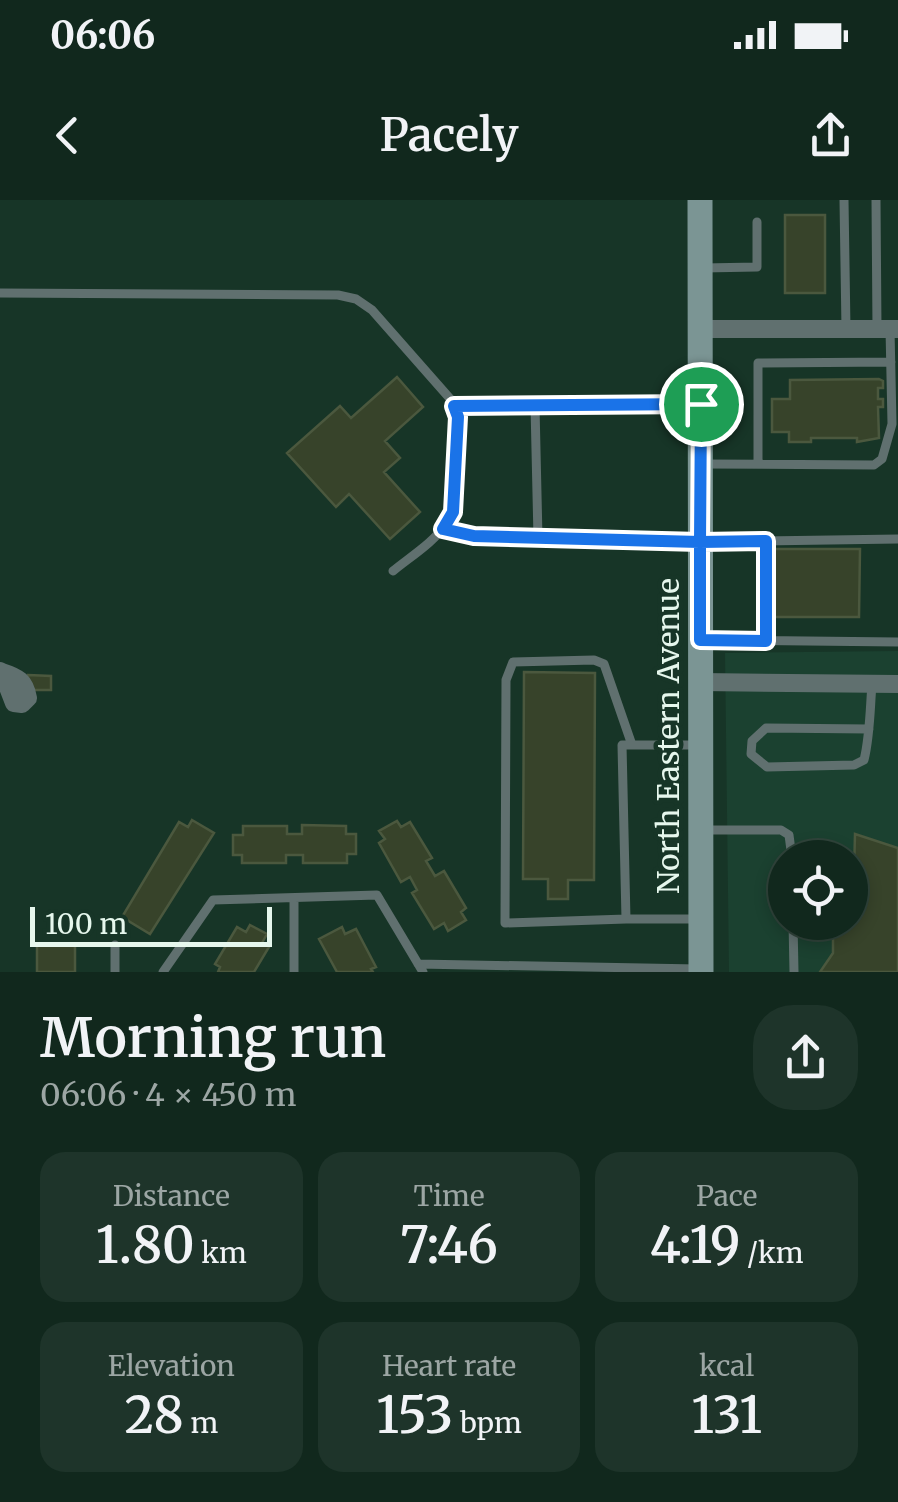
<!DOCTYPE html>
<meta charset="utf-8">
<style>
body{margin:0;font-family:Merriweather,serif;background:#1e342a;color:#f1f3f6;height:100vh;display:flex;flex-direction:column;font-size:38px;white-space:nowrap}
*{box-sizing:border-box;margin:0}
p{font-size:32px;color:#9ca6a4}
.icon{flex:none;width:55px;height:55px;fill:none;stroke:currentColor;stroke-width:2;stroke-linecap:round;stroke-linejoin:round}
.map{position:relative;height:772px;overflow:hidden}
.drawer{display:flex;flex-direction:column;background:#11281d;flex:1}
.drawer>*{flex:none}
.controls{position:absolute;left:768px;top:640px;display:grid;gap:20px}
.controls a{display:grid;place-items:center;width:100px;height:100px;border-radius:50%;background:#11281d;box-shadow:0 5px 15px #0003,0 0 0 2px #30443b;font-size:50px}
.scale{position:absolute;left:30px;bottom:25px;width:242px;box-sizing:border-box;padding-left:10px;border:5px solid #e6f7ed;border-top:0;font-size:28px;line-height:35px;white-space:nowrap;color:#e6f7ed;-webkit-text-stroke:8px #173527;paint-order:stroke}
.pin{position:absolute;display:grid;place-items:center;width:85px;height:85px;color:#fff;margin:-42px;border:5px solid #fff;border-radius:50%;box-shadow:0 2px 10px #0007}
.round{display:grid;place-items:center;flex:none;width:105px;height:105px;border-radius:40px;background:#1e342a}
.summary{display:flex;align-items:center;justify-content:space-between;height:170px;padding:0 40px}
h1{font-size:55px;font-weight:600;line-height:75px}
.metrics{display:grid;grid-template-columns:repeat(3,1fr);gap:15px;height:170px;padding:10px 40px}
.metrics div{display:grid;align-content:center;border-radius:25px;background:#1e342a;text-align:center}
.metrics b{font-size:50px;font-weight:600}
.metrics small{font-size:28px;font-weight:400}
.metrics p{font-size:28px}
.status{display:flex;justify-content:space-between;align-items:center;height:70px;padding:0 50px;background:#11281d;direction:ltr}
.status svg{height:28px;fill:currentColor}
header{display:flex;justify-content:space-between;align-items:center;height:130px;padding:0 40px;background:#11281d;font-size:45px;font-weight:600}
.map>svg:first-child{display:block}
.built{fill:#1b4130;fill-rule:evenodd}
.building{fill:#37432a;stroke:#4b583e;stroke-width:2.5}
.lines{fill:none;stroke-linecap:round;stroke-linejoin:round}
.service{stroke:#60706f;stroke-width:9}
.minor{stroke:#60706f;stroke-width:18}
.secondary{stroke:#7b9594;stroke-width:25}
.route-casing{stroke:#fff;stroke-width:20}
.route{stroke:#1a73e8;stroke-width:12}
.labels{text-anchor:middle;dominant-baseline:central;stroke-width:9;stroke-linejoin:round;paint-order:stroke}
.street-label{font-size:30px;fill:#e6f7ed;stroke:#173527}
</style>
<div class="status"><b>06:06</b><svg viewBox="0 0 49 12"><path d="M0 12V9h3v3zM5 12V6h3v6zM10 12V3h3v9zM15 12V0h3v12zM26 1h20v11H26zM47 4h2v5h-2z"/></svg></div>
<header><svg class="icon" aria-label="back" viewBox="0 0 24 24"><path d="M15 5l-7 7 7 7"/></svg>Pacely<svg class="icon" aria-label="share" viewBox="0 0 24 24"><path d="M12 15V3M7 8l5-5 5 5M5 13v7h14v-7"/></svg></header>
<div class="map">
<svg width="898" height="772" viewBox="0 0 898 772">
<rect width="100%" height="100%" fill="#173527"/>
<path class="built" d="M898,451V772H729L725,453ZM785,658H850V722H785Z"/>
<path class="building" d="M785,15H825V93H785Z
M397,177L423,207L385,241L400,258L384,272L420,312L390,339L349,294L336,307L287,253L340,206L351,218Z
M879,179L883,181V188H878V199H883V207H878L879,238L857,242V238H811V242H789V232H772V199H790V180Z
M773,349H860L859,417H773Z
M524,472L595,473L594,680H568V699H548V679H523Z
M28,475L51,476V490H28Z
M192,620L214,633L150,734L122,717L179,622L188,627Z
M397,621L401,627L410,622L432,658L426,661L435,676L444,671L466,708L461,712L466,720L448,731L444,723L434,729L412,693L417,690L410,677L401,682L379,643L385,639L379,631Z
M302,625L346,626V634H356V654H347V663H303V655H286V663H242V655H233V635H243V626H287V634H302Z
M855,634L898,648V772H820L833,753V722H850V712H853Z
M250,725L267,734L262,743L269,747L254,772H218L220,767L215,764L237,727L246,732Z
M342,727L345,734L356,729L376,767L371,769L373,772H337L319,739Z
M37,744L75,746V772H37Z"/>
<g class="lines">
<path class="service" d="M844,0L846,129
M876,0L877,129
M703,68L757,67V22
M0,93L338,95L356,99L372,110L453,202C462,225 460,303 446,324C434,342 410,357 393,371
M455,206L697,204
M535,206L538,338
M703,264L874,265L882,259L892,224L890,129
M758,264V163L891,162
M443,329L474,337L700,342L898,339
M766,341V441
M706,440L898,442
M869,529L766,528L752,541L751,554L767,567L854,565L864,560C870,536 870,509 872,484
M703,630H781L789,635L792,658
M294,698V772
M626,719L505,723L506,480L513,462L594,460L604,464L632,545
M696,719H626L622,545H698
M793,722L794,772
M115,745V772
M418,764L698,769
M163,772L213,700L377,695L423,772"/>
<path class="minor" d="M701,129H898
M0,471L2,472C18,477 25,481 28,498L22,504L14,503L2,472
M700,482L898,484"/>
<path class="secondary" d="M700,0L701,772"/>
</g>
<g class="lines">
<g class="route-casing">
<path id="route" d="M701,204L454,206L458,217L453,312L443,329L474,336L700,342V440L766,441V341L700,342L701,204"/>
</g>
<use href="#route" class="route"/>
</g>
<g class="labels">
<g class="street-label">
<text transform="translate(668 536) rotate(-90)">North Eastern Avenue</text>
</g>
</g>
</svg>
<div class="controls">
<a><svg class="icon" aria-label="locate" viewBox="0 0 24 24"><circle cx="12" cy="12" r="6"/><path d="M12 2v4M12 18v4M2 12h4M18 12h4"/></svg></a>
</div>
<div class="scale">100 m</div>
<div class="pin" style="left:701px;top:204px;background:#1e9e55"><svg class="icon" aria-label="arrive" viewBox="0 0 24 24"><path d="M6 21V4h12l-3 4 3 4H6"/></svg></div>
</div>
<section class="drawer">
<div class="summary"><div><h1>Morning run</h1><p>06:06 · 4 × 450 m</p></div><a class="round"><svg class="icon" aria-label="share" viewBox="0 0 24 24"><path d="M12 15V3M7 8l5-5 5 5M5 13v7h14v-7"/></svg></a></div>
<div class="metrics">
<div><p>Distance</p><b>1.80<small> km</small></b></div>
<div><p>Time</p><b>7:46</b></div>
<div><p>Pace</p><b>4:19<small> /km</small></b></div>
</div>
<div class="metrics">
<div><p>Elevation</p><b>28<small> m</small></b></div>
<div><p>Heart rate</p><b>153<small> bpm</small></b></div>
<div><p>kcal</p><b>131</b></div>
</div>
</section>
